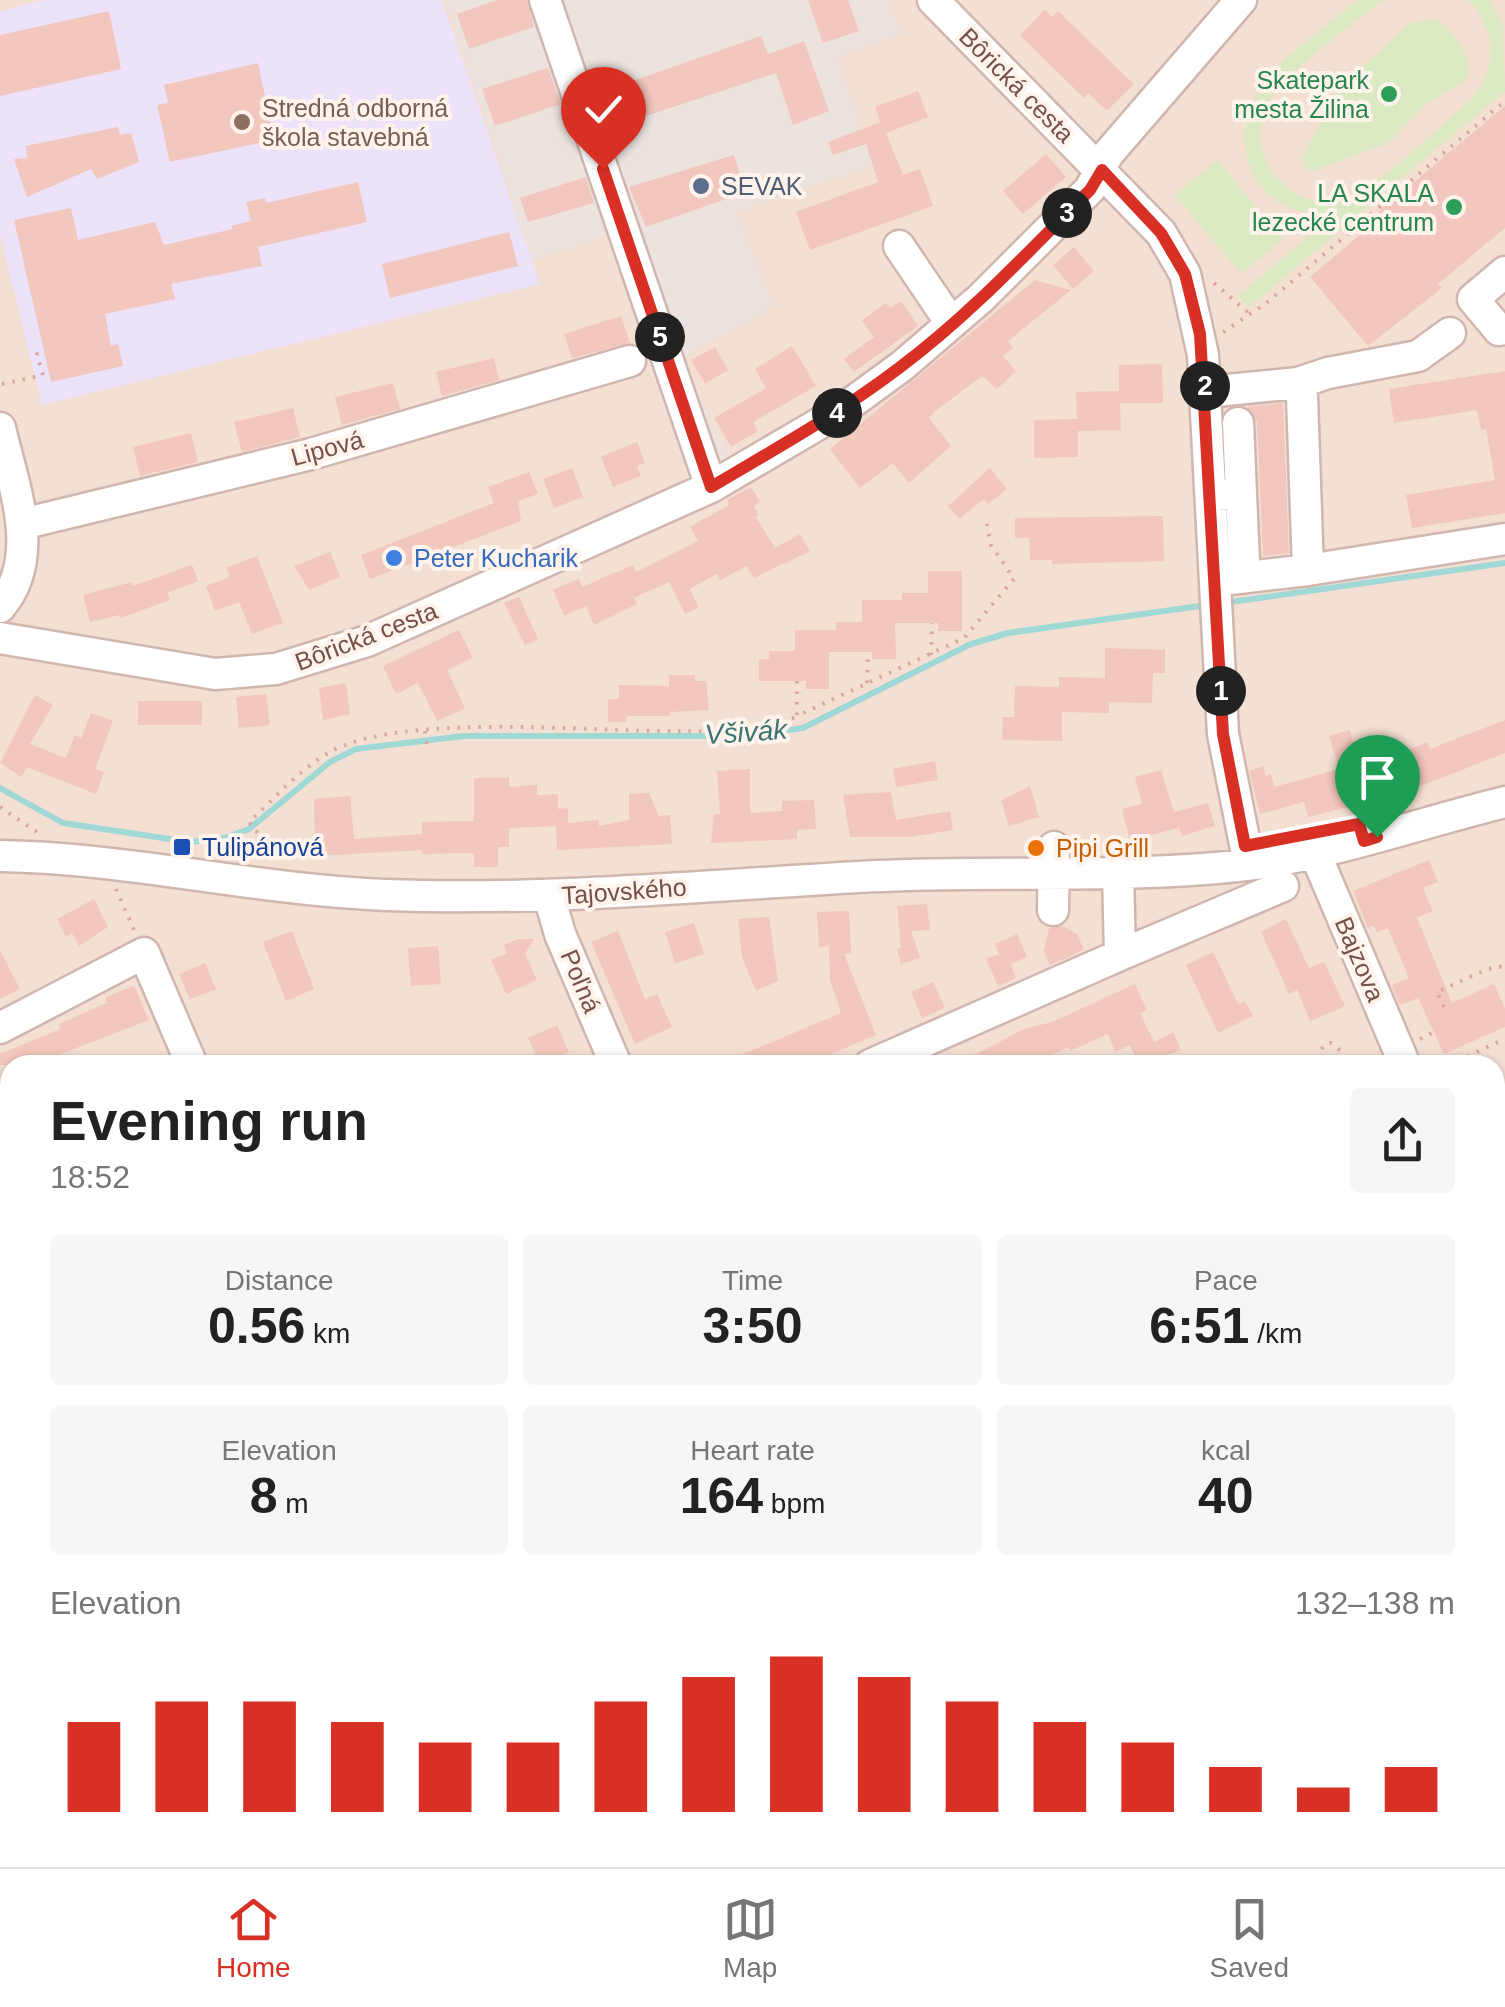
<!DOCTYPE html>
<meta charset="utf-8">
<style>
body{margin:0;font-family:Helvetica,sans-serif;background:#f6f6f6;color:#222;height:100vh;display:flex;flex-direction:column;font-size:38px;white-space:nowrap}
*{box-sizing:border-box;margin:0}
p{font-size:32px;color:#767676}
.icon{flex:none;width:55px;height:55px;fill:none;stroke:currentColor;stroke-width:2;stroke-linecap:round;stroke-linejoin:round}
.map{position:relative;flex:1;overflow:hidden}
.panel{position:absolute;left:0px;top:1055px;width:1505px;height:812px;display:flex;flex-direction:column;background:#fff;border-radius:30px 30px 0 0;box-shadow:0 2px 8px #0004}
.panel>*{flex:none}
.pin{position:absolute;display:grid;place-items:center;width:85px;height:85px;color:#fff;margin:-102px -42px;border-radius:50% 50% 50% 0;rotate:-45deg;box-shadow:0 0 10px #0007}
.pin .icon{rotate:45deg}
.km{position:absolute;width:50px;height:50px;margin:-25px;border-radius:50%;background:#222;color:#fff;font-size:28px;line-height:50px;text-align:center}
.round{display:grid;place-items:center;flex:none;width:105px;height:105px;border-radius:10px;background:#f6f6f6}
.head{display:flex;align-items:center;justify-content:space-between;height:170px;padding:0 50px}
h1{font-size:55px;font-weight:700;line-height:75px}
.figures{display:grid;grid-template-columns:repeat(3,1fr);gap:15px;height:170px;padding:10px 50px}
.figures div{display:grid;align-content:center;border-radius:10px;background:#f6f6f6;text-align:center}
.figures b{font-size:50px;font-weight:700}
.figures small{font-size:28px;font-weight:400}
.figures p{font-size:28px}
.chart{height:280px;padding:20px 50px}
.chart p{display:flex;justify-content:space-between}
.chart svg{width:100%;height:180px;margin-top:10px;stroke:#d93025;stroke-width:6}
.tab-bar{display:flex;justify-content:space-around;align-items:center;height:140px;border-top:2px solid #e0e0e0;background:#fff;font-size:28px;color:#767676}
.tab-bar a{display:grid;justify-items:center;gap:5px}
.tab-bar .selected{color:#d93025}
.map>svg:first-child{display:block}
.residential{fill:#f4dfd3;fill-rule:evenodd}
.industrial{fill:#ece3df}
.education{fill:#ece2f9}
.green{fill:#dbeac3}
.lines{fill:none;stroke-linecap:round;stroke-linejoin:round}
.stream{stroke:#a0d8d5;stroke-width:6}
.building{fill:#f2c7bd}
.minor-casing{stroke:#d0b6ae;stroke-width:35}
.path{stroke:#d7aaa0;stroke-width:4;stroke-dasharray:2.5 8;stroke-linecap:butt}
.minor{stroke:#fff;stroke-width:30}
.route-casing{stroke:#fff;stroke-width:20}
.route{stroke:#d93025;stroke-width:12}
.leisure-dot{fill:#2e9e5b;stroke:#fff3eb;stroke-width:4}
.education-dot{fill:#8d6e63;stroke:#fff3eb;stroke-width:4}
.service-dot{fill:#5c6f8a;stroke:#fff3eb;stroke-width:4}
.shop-dot{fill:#3f7fe0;stroke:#fff3eb;stroke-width:4}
.transit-dot{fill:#1a4fb4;stroke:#fff3eb;stroke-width:4}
.food-dot{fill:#e8710a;stroke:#fff3eb;stroke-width:4}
.labels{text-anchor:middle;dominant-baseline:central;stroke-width:8;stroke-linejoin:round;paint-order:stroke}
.leisure-label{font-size:25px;fill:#27864d;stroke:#fff3eb;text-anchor:end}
.street-label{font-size:25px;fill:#75514a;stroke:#fff3eb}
.education-label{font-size:25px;fill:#785e54;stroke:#fff3eb;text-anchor:start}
.service-label{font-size:25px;fill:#4e5e75;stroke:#fff3eb;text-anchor:start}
.shop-label{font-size:25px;fill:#366cbe;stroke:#fff3eb;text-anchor:start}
.transit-label{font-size:25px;fill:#164399;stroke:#fff3eb;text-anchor:start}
.food-label{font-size:25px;fill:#c56008;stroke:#fff3eb;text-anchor:start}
.water-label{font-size:28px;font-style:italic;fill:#3b7472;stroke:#fff3eb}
</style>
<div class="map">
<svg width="1505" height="1867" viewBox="0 0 1505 1867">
<rect width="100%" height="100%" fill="#fcefe5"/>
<path class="residential" d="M0,0H1505V1867H0ZM10,1065H1495V1858H10Z"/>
<path class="industrial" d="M445,0H886L903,34L838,57L873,166L736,212L774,305L728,334L680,358L730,458L688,479L608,236L533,260Z"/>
<path class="education" d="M43,0H442L540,284L42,405L0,233V11Z"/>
<path class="green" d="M1358,0H1383C1353,25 1286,70 1269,102C1236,160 1303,227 1361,192C1399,168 1438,127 1473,98C1497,65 1497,30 1468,0H1490L1503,25L1505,91L1248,308L1238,296L1330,218C1300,214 1269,205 1254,175C1214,95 1306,44 1358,0Z
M1435,19C1452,29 1477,60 1466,80L1426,104L1388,143L1313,171L1305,167L1302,158L1336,92L1410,23Z
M1217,160L1283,239L1241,274L1175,195Z
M990,1858H1362L1342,1867H991Z"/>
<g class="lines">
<path class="stream" d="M1224,603L1505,563
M0,788L63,823L190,842L225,838L249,829L330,762L356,749L464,736H749L803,728L971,644L1008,633L1207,605"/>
</g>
<path class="building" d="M497,0H527L534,27L469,49L457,14Z
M808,0H848L859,31L823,43Z
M1045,9L1052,17L1058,11L1134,84L1107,111L1088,93L1084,98L1020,35Z
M109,11L121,69L0,96V35Z
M761,36L768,54L804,41L829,111L793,125L776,73L640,118L627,83Z
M258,63L274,140L170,162L157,105L168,103L164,85Z
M548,68L561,104L495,126L482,89Z
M918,91L928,117L886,133L903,175L920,169L933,206L810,250L796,212L878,182L866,144L833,155L828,142L880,122L875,107Z
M1505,106V228L1438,284L1442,288L1368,346L1310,277L1382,216L1378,212Z
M118,127L120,135L131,133L139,162L97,179L91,169L27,197L14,159L27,158L26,146Z
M1046,154L1066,177L1023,214L1003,191Z
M734,155L746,192L646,227L629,187Z
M586,177L594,203L528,222L520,198Z
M358,182L367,222L258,247L262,266L171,284L175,299L105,314L111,346L118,344L123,366L51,382L14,220L71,208L78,240L155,222L164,245L233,229L231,226L251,221L246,202L265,198L266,203Z
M509,232L518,266L390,298L382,264Z
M1074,247L1094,271L1073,289L1053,265Z
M1035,280L1071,290L1008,341L1013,348L1003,356L1016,371L997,389L982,376L934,412L929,418L951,446L909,483L893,463L860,488L830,449Z
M901,301L918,326L854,372L844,359L874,337L862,320L886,303L890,308Z
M621,316L630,343L572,358L564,334Z
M792,346L816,386L753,422L758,431L731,447L714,418L766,388L755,369Z
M715,347L728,370L705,384L691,360Z
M494,358L499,380L442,396L436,372Z
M1162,364L1163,403H1120L1121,430L1078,431V457L1034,458V420L1077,419L1076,392L1119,391V365Z
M1505,371V513L1412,528L1406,495L1495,480L1486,429L1481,430L1477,410L1394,423L1389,389Z
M393,383L400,409L342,425L335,397Z
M1283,403L1289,553L1263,556L1257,422L1247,407Z
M293,408L300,437L242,452L234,422Z
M191,433L198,462L140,476L133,447Z
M637,442L645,463L637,466L641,476L613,487L601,457Z
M572,468L583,497L554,508L543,479Z
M990,468L1007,489L988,504L984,499L959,519L948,506Z
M529,472L538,494L518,501L521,521L370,579L361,555L494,503L488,487Z
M751,487L760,502L754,506L759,515L756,517L775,548L800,534L810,551L754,578L747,566L720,580L716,574L690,589L699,607L685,614L669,582L634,598L637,604L594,625L586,606L564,616L553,590L579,579L582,587L633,565L636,572L698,541L690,527L729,505L727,500Z
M1163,516L1164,561L1052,564V560H1030L1029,538H1015V518Z
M330,552L340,577L309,590L294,566Z
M257,556L283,623L252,634L239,602L215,611L206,586L230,577L226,568Z
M192,565L198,581L167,593L170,600L121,618L120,615L90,622L83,595L132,582L133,586Z
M928,571H962V631H938V623H895L896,659H872V652H829V689H806V681H759V659H769V651H795V630H836V622H862V600H902V593H928Z
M519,597L538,639L525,645L504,603Z
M459,630L473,658L447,670L465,708L437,721L418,683L396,694L383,666Z
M1105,648L1165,650V673H1153L1152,703L1109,702V713L1062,712V741L1002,740L1003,717H1014L1015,686L1059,687V677L1105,678Z
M669,675H695V681H706L709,710L670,712V716H627L626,722H608V699H619V685L669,686Z
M346,683L350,714L323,720L319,688Z
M266,694L270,725L239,728L236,697Z
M35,695L53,705L30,744L66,758L75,735L81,738L91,713L113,721L95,769L104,772L96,794L27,767L21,777L0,763Z
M138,701H202V725H138Z
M1505,720V753L1406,792L1308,817L1304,802L1260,814L1249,771L1263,766L1266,776L1271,774L1274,787L1339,769L1329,736L1350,730L1361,772L1404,760L1401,753L1427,742L1430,749Z
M935,761L938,780L896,787L893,769Z
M750,769V813L782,811V801L814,800L816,829L797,830V839L711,843L714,814H720L717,771Z
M1161,770L1174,812L1208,803L1215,826L1182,836L1179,828L1130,840L1122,809L1142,804L1135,777Z
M474,778H509V787L537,785V795L558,794V809L568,808V823L598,820L599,826L629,820V794L649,793L659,816L670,815L672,844L557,850L556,826L509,828V847H498V867H474V853L422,854V850L315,856L314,799L350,796L354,839L422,834V822L474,821Z
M1030,786L1039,817L1009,826L1001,800Z
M891,792L896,820L950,811L953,830L911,837H850L843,795Z
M1429,860L1438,882L1423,888L1433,911L1417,918L1452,1003L1494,984L1505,1009V1027L1444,1054L1418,998L1400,1005L1392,985L1409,978L1388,928L1377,932L1374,925L1368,928L1353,891Z
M94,899L108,927L79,946L72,933L66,937L57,919Z
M927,904L930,930L911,931L920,958L901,964L897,949L901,948L897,906Z
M849,911L851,953L844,954L876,1035L805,1065H717L841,1013L830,980L829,946L819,947L817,912Z
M769,917L778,981L756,991L742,957L738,919Z
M1286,919L1309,968L1324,962L1345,1006L1310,1021L1297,990L1289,994L1261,932Z
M694,923L704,954L675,963L665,932Z
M1063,926L1077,934L1084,950L1050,965L1044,951L1049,928Z
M292,931L314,989L286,1001L263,942Z
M618,931L645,999L657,994L672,1027L635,1044L591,942Z
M1017,934L1027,957L1011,964L1016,978L998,986L986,959L999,954L995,944Z
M518,939H534L525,954L537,980L506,994L491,960L507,953L504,945Z
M438,946L441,984L411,986L408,948Z
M0,950L20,989L0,999Z
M1213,952L1238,1004L1245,1001L1253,1016L1218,1033L1186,965Z
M205,963L216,989L190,999L179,974Z
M933,982L945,1008L922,1018L911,992Z
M1135,984L1147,1010L1140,1013L1154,1042L1173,1032L1181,1050L1139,1065L1130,1045L1115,1052L1108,1034L1070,1051L1068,1047L1033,1065H955L1024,1029L1052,1022Z
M134,985L149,1020L58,1055L60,1061L50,1065H0V1054L60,1029L59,1024L107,1003L105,998Z
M557,1025L569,1052L540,1065L528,1038Z"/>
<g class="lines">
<g class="minor-casing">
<path id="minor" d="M545,0L711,487
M933,0L1161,233L1185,274L1203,355L1223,734L1249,864
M899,246L951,323
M1505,272L1473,299L1499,330L1505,329
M1206,392L1298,383L1328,373L1418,356L1450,333
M1238,423L1241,494
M0,428C13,485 43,557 0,607
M1211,495L1241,494L1244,562
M22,524L311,454L630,361
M1308,570L1505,539
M1215,576L1230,579L1308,570L1302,397
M0,638L215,674L276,669L367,641L711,487L839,412L902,366L981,298L1090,189L1108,154L1241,0
M1315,853L1405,1065
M0,856C130,858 257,890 386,895C544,901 701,886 858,877C987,869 1117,880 1246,865C1335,854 1419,823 1505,802
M549,896L560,934L616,1065
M1053,910L1054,847
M1120,955L1283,886
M0,1028L144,953L192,1065
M870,1065L1120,955L1118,873
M1495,1232L1505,1227
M0,1238L10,1262
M0,1446L10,1442
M1495,1495L1505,1517
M0,1714L10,1734
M72,1858L76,1867
M963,1858L967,1867
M414,1867L434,1858
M486,1867L505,1858"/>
</g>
<path class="path" d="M1214,283L1251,315
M1223,332L1265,304L1505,101
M2,384L43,375L37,354L44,352
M931,655L932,623
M797,681V716L964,638L1014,579L991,545L986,520
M867,683L868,652
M425,731L427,748
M0,807L37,832
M267,860L269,847L249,822C274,799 300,769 330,752C400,712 592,732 677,731C715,731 763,735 797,716
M116,889L134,930
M1444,1007L1437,992L1487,969L1505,966
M1420,1039L1434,1032
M1330,1065L1319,1054L1324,1045L1331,1043L1341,1051L1340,1065
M1448,1065L1505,1039
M1495,1084L1505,1080
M1495,1361L1502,1377
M1495,1380L1505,1376
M1495,1390L1505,1386
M1495,1426L1505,1421
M576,1858L581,1867
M656,1858L661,1867
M843,1858L847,1867
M619,1862L622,1867
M784,1862L787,1867"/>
<use href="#minor" class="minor"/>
</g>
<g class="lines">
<g class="route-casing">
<path id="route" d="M603,169L711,487C775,449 840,413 899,368C969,316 1029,251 1090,190L1102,170L1161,233L1185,274L1200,334L1223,734L1245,846L1359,824L1364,841L1377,837"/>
</g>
<use href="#route" class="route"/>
</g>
<g class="leisure-dot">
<circle cx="1389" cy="94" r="10"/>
<circle cx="1454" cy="207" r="10"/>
</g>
<circle class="education-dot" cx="242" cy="122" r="10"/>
<circle class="service-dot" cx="701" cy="186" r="10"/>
<circle class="shop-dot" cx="394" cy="558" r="10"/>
<rect class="transit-dot" x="172" y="837" width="20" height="20" rx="5"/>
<circle class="food-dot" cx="1036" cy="848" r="10"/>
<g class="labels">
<g class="leisure-label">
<text x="1369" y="80">Skatepark<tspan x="1369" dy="29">mesta Žilina</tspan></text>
<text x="1434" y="193">LA SKALA<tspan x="1434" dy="29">lezecké centrum</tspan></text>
</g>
<g class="street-label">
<text transform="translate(1017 85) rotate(45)">Bôrická cesta</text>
<text transform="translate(327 448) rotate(-15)">Lipová</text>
<text transform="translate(366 636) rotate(-21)">Bôrická cesta</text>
<text transform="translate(624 891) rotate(-4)">Tajovského</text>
<text transform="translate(1360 959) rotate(67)">Bajzova</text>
<text transform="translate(581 981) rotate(67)">Poľná</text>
</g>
<g class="education-label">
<text x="262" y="108">Stredná odborná<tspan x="262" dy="29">škola stavebná</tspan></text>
</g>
<g class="service-label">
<text x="721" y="186">SEVAK</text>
</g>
<g class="shop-label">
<text x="414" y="558">Peter Kucharik</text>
</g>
<g class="transit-label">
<text x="202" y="847">Tulipánová</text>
</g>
<g class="food-label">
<text x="1056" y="848">Pipi Grill</text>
</g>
<g class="water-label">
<text transform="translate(746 732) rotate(-4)">Všivák</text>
</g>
</g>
</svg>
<div class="pin" style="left:1377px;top:837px;background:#1e9e55"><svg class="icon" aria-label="arrive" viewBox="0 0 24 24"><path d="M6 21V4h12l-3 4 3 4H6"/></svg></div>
<div class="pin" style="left:603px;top:169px;background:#d93025"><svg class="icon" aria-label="check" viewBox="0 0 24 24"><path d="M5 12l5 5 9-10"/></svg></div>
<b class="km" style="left:1221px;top:691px">1</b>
<b class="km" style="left:1205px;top:386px">2</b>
<b class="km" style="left:1067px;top:213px">3</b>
<b class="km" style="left:837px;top:413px">4</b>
<b class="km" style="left:660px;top:337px">5</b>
<section class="panel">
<div class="head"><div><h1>Evening run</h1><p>18:52</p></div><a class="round"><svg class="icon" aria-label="share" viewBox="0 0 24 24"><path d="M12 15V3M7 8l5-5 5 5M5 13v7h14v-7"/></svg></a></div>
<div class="figures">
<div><p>Distance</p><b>0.56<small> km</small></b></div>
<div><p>Time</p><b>3:50</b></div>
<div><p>Pace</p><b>6:51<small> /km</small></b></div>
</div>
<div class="figures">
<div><p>Elevation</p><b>8<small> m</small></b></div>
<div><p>Heart rate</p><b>164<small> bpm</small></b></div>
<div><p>kcal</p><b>40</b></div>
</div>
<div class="chart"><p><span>Elevation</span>132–138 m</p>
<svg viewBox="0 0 160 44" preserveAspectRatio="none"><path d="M5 44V22M15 44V17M25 44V17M35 44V22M45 44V27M55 44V27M65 44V17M75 44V11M85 44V6M95 44V11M105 44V17M115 44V22M125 44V27M135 44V33M145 44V38M155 44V33"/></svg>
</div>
</section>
</div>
<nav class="tab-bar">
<a class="selected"><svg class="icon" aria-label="home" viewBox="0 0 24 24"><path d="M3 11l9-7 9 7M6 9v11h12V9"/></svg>Home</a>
<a><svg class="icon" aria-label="map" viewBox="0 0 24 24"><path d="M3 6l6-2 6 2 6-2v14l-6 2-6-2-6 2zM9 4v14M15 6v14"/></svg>Map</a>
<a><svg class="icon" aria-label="saved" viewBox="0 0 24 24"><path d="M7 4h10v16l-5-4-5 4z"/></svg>Saved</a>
</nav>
